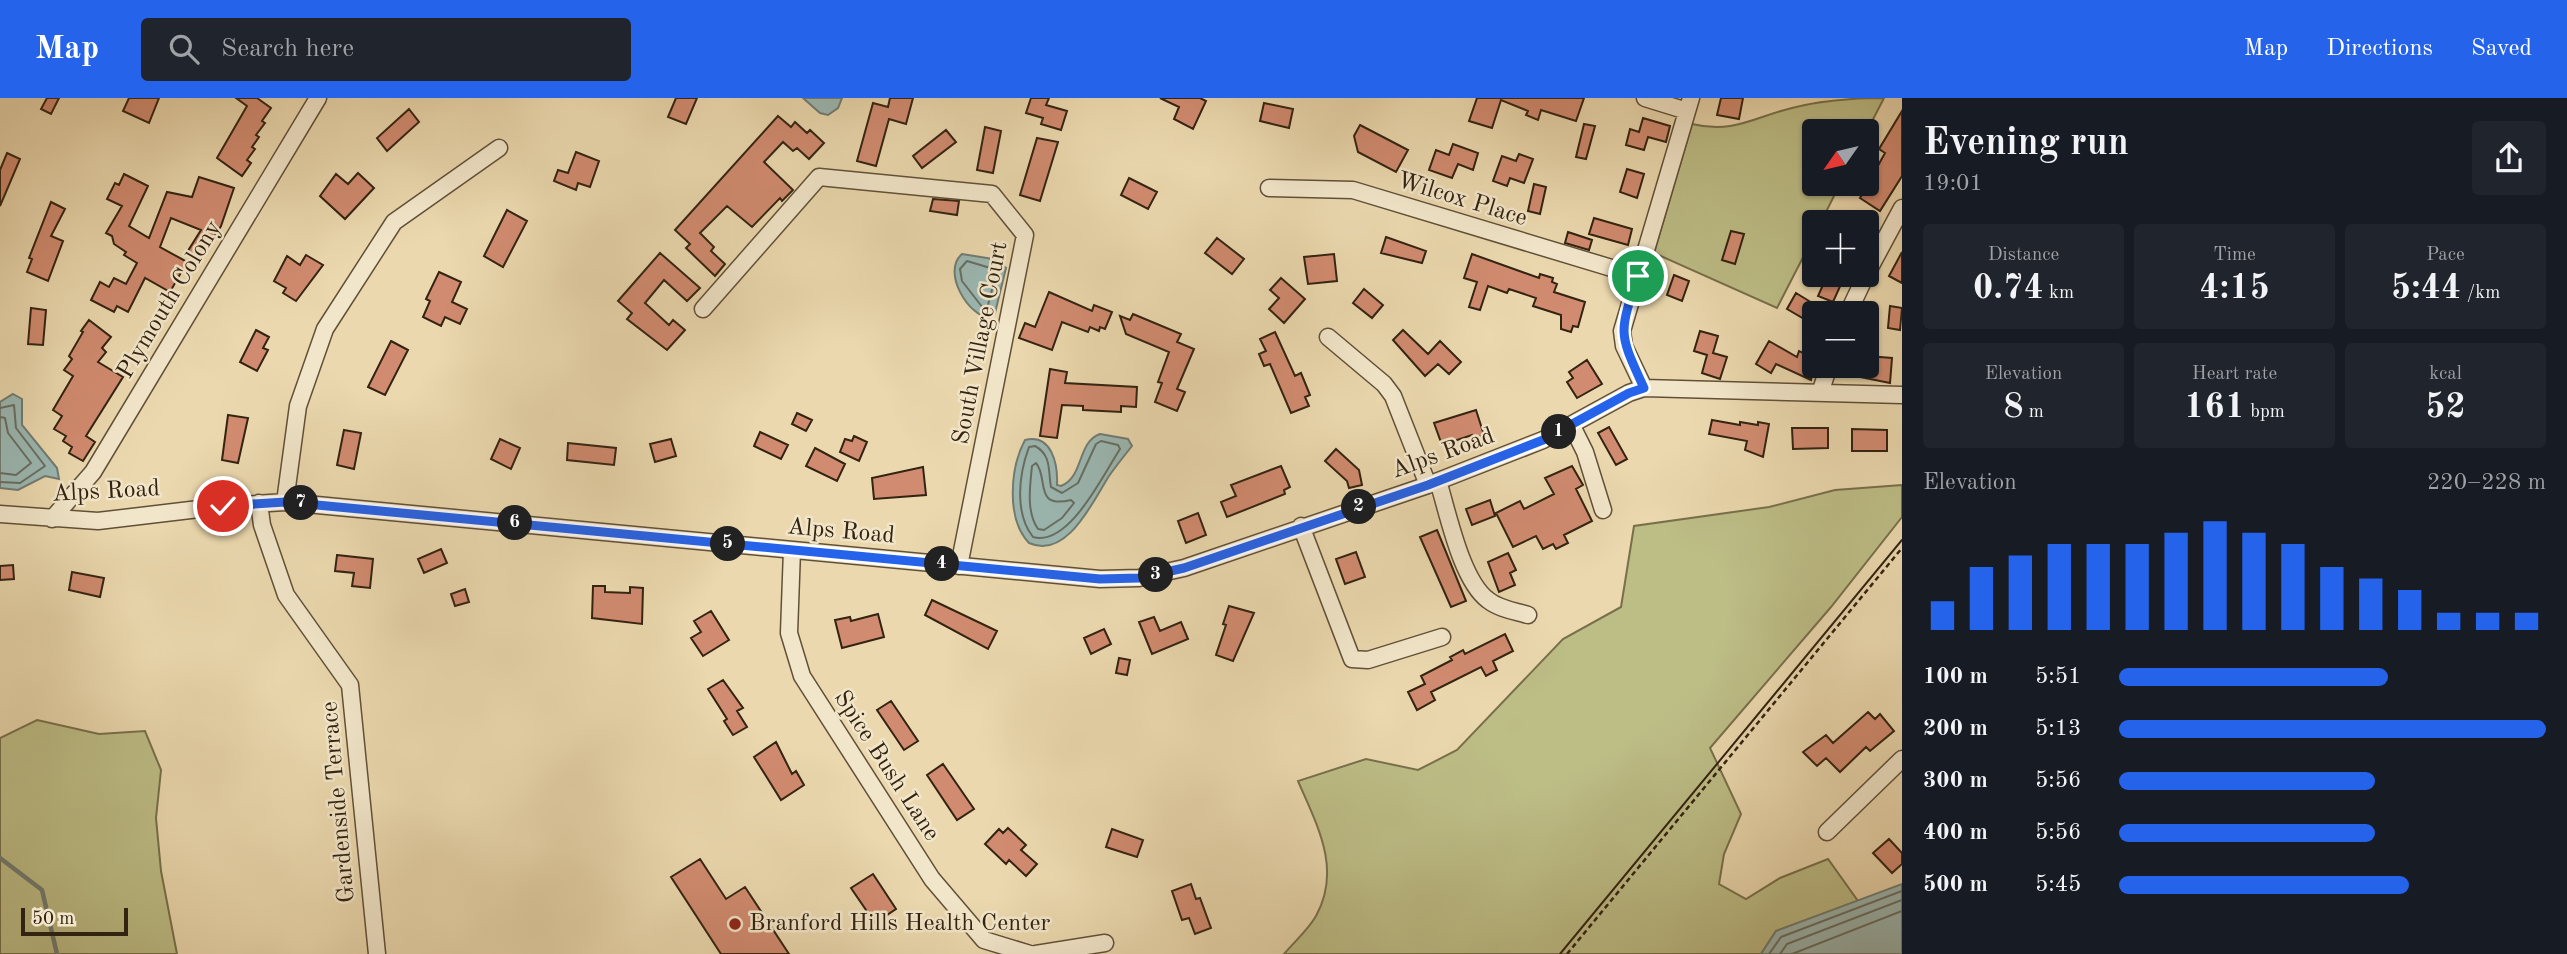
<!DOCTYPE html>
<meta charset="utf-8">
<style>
body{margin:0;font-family:"Old Standard TT",serif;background:#20242c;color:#f1f3f6;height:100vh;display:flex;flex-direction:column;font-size:26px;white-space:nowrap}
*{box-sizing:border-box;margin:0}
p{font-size:23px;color:#9ea1a6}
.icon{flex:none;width:38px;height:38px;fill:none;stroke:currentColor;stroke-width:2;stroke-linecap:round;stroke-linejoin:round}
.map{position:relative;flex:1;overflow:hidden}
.panel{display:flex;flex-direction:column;background:#171b24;width:665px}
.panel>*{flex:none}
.needle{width:46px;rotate:236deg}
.fabs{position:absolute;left:1802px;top:21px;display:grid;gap:14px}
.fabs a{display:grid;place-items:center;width:77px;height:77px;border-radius:7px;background:#171b24;box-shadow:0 2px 5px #0004;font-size:35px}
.scale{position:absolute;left:21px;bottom:18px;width:107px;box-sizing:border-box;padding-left:7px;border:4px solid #332311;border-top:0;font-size:19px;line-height:24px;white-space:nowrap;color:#332311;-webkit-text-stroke:5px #f2e6ca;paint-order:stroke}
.pin{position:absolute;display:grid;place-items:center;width:60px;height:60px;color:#fff;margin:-30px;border:4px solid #fff;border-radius:50%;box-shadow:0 2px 7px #0007}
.km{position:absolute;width:35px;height:35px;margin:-18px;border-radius:50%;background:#222;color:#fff;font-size:19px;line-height:35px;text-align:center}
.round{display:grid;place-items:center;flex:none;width:74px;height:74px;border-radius:7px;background:#20242c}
.summary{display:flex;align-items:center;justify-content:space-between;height:119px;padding:0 21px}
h1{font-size:38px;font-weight:700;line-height:52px}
.metrics{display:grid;grid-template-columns:repeat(3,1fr);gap:10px;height:119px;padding:7px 21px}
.metrics div{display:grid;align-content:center;border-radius:7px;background:#20242c;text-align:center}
.metrics b{font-size:35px;font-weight:700}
.metrics small{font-size:19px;font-weight:400}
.metrics p{font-size:19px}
.chart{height:196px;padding:14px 21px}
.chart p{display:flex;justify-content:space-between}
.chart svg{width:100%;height:126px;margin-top:7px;stroke:#2563eb;stroke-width:6}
ul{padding:0 21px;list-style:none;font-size:23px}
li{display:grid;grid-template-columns:112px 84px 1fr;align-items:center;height:52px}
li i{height:18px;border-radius:9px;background:#2563eb}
header{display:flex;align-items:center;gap:42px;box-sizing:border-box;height:98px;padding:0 35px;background:#2563eb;color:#fff}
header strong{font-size:33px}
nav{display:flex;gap:38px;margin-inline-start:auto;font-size:24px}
.search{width:490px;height:63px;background:#20242c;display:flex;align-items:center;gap:18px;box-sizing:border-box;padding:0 24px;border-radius:7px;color:#9ea1a6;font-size:26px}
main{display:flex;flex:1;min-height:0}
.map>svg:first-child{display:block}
.green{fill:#bdbd86;stroke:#78704c;stroke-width:2}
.water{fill:#9bb8b3;stroke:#717c72;stroke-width:2}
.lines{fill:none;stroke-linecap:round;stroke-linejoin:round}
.shore{stroke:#676e62;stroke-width:2}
.stream{stroke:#717c72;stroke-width:4.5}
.building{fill:#d18b70;stroke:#332311;stroke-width:2}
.minor-casing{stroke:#615038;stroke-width:19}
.path{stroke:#332311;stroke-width:2.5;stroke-dasharray:5 3.5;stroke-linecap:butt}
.minor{stroke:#f2e6ca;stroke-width:16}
.tram{stroke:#332311;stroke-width:2}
.route-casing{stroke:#fff;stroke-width:14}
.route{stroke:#2563eb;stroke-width:9}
.poi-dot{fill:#8f2418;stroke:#f2e6ca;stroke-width:2.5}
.labels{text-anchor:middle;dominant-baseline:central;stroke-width:5;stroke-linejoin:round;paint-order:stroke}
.street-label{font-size:24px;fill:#332311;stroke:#f2e6ca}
.poi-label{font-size:24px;fill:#332311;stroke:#f2e6ca;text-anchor:start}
</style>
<header>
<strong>Map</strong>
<div class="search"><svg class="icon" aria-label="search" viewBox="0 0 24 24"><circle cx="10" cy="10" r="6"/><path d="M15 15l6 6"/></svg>Search here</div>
<nav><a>Map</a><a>Directions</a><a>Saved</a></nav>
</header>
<main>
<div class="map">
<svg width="1902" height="856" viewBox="0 0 1902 856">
<rect width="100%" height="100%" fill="#ebd8ae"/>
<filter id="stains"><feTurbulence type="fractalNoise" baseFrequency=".00286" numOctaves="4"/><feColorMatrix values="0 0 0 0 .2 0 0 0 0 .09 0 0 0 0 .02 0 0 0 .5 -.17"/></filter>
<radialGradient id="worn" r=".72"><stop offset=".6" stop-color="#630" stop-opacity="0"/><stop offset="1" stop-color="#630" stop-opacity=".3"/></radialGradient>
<path class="green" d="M1884,0L1867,33H1815V86H1840L1821,124H1815V136L1777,210L1654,155L1692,26C1734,36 1754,19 1792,10C1823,2 1853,0 1884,0Z
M1902,387V419L1831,509L1710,650L1741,716L1724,756L1719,786L1746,801L1780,780L1828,761L1858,803L1776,833L1761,856H1284C1294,844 1308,832 1316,818C1342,771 1317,727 1298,683L1366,661L1418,672L1457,652L1563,541L1621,509L1634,428L1769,409L1835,392Z
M37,622L99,636L145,633L161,672L156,720L161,773L177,856H0V640Z"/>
<path class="water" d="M803,0H842L838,10L828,17L820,15Z
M962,156L993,161L1006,170L995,215L990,220C969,219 941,174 962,156Z
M13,296L22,301V327L57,370L59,381L45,378L18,392L0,390V304Z
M1100,336L1128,341L1132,348C1124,358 1116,368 1109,378C1093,403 1067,462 1029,445C1006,421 1010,370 1025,342C1052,335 1058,367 1057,387L1061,388C1084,379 1077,344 1100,336Z
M1902,786V856H1761L1776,833Z"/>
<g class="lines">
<path class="shore" d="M967,163L997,172L987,211L983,210L962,183L960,171Z
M0,310L14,307L16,330L45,368L20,385L0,384
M0,319L5,320L8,335L31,365L16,377L0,375
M1101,343L1118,347L1120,351C1103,377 1069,449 1033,439C1014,415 1019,376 1029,349L1035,348C1052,357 1048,374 1051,389L1062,395L1078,385L1096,346Z
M1036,365C1049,380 1033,411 1071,402L1074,405L1062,420L1044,432L1038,431C1026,414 1030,388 1032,368Z
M1769,856L1781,839L1902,793
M1780,856L1787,846L1902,802
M1792,856L1902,813"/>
<path class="stream" d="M0,760L42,792L57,856"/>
</g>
<path class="building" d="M47,0H59L51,16L41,11Z
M129,0H159L149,25L123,13Z
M236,0H257L271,10L262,23L265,25L256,37L259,39L252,49L255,51L247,62L251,65L242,78L217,60L247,8Z
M676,0H697L686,26L668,19Z
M890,0H913L906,26L889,21L876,68L857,63L873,5L888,9Z
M1031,0H1049L1046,7L1067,13L1061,32L1041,26L1043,20L1026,15Z
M1160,0H1200L1206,3L1193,31L1174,21L1179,9Z
M1477,0H1584L1576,23L1541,12L1538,22L1526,17L1528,13L1501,2L1492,30L1469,23Z
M1721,0H1743L1739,21L1717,17Z
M1264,5L1293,11L1289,30L1260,23Z
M409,11L419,24L387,53L377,40Z
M1902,13V78L1880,113L1860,100L1885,55L1879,51Z
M778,18L791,29L795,24L807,35L810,32L824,45L809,61L797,50L793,53L783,44L764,64L793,92L782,103L780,100L752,129L727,108L700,135L714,149L711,153L725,166L715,178L686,150L690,146L675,132Z
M1643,20L1670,28L1666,44L1648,39L1644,52L1626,47L1630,31L1639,34Z
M1584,26L1595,28L1586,61L1576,59Z
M1360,27L1408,52L1396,74L1358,54L1354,38Z
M985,29L1001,33L993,75L977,72Z
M946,32L956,44L922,70L913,58Z
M1037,40L1058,44L1040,103L1020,97Z
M1453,46L1478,55L1473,72L1458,66L1452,80L1429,72L1436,52L1449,57Z
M576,54L599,63L590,89L578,85L576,92L554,83L558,72L568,75Z
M7,55L20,61L0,108V72Z
M1519,56L1533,61L1524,85L1510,80L1507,88L1493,83L1502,58L1516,63Z
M1627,71L1644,76L1637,100L1620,94Z
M358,75L374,90L345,121L320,98L336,76L348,86Z
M124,76L148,88L129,128L149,140L167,94L192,99L199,79L234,90L221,128L199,164L186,156L201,132L171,120L160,149L187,164L170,194L145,180L128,214L117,208L114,214L91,202L100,184L109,189L114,180L126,186L137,165L124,157L126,154L114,146L112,138L106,135L122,108L107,101L115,85L119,87Z
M1129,80L1157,94L1148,111L1121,97Z
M1534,86L1546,89L1540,116L1528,113Z
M933,101L959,103L957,117L930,113Z
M51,104L65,111L51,138L63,143L48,183L27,174L32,161L29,160Z
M507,112L527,123L503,169L484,158Z
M1594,120L1632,131L1628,147L1589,136Z
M1731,133L1744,136L1735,166L1722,162Z
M1568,134L1592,142L1589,152L1565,145Z
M1386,139L1426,153L1422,165L1381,155Z
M1217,140L1244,161L1232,176L1205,155Z
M1902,154V185L1889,178Z
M660,155L700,190L687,203L664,182L645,205L669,227L673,222L685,232L667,252L627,221L632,215L618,203Z
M1334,156L1337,183L1308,186L1304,159Z
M1472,156L1539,180L1540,176L1553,180L1552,184L1557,186L1554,194L1585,204L1578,229L1573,228L1571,234L1561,231V217L1533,208L1536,200L1509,191L1507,195L1488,188L1480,212L1469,209L1477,184L1464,180Z
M306,157L323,167L296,203L283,195L286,190L274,183L287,158L300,167Z
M439,174L461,184L452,204L467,211L460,226L445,219L441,228L423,219L430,203L426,201Z
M1674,177L1689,183L1682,203L1667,197Z
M1827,178L1842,184L1833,204L1818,198Z
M1281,180L1305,201L1284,225L1269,211L1279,200L1270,192Z
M1364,191L1383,207L1372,220L1353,205Z
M1049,194L1092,213L1094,207L1112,214L1105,231L1100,229L1099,233L1090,229L1088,234L1062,224L1052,252L1019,240L1025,225L1035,229Z
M1796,195L1814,206L1806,222L1787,211Z
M1890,208L1902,210L1900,232L1888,230Z
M31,210L46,212L43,247L28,246Z
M1133,216L1181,236L1177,244L1194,251L1177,291L1185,294L1177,313L1155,304L1162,285L1158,284L1169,254L1126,236L1120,218L1130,222Z
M89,222L111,239L102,250L106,254L98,264L123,279L86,338L95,344L83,363L69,355L72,349L63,343L66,338L54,331L62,318L53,312L73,278L64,272L72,261L69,258L83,234L81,233Z
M256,232L269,239L263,250L268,252L257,273L240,264Z
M1403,232L1428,256L1440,243L1461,264L1449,276L1438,266L1425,278L1393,242Z
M1700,233L1718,238L1713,255L1727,259L1720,281L1702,275L1707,257L1694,253Z
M1275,234L1295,278L1301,275L1310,297L1305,299L1309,308L1291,315L1270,266L1264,268L1259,256L1266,253L1260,241Z
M391,243L408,252L385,297L368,289Z
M1769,243L1797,259L1799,253L1815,260L1811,282L1776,266L1771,275L1756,266Z
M1867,258L1892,260L1890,285L1860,279L1861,268H1867Z
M1587,262L1602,286L1577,300L1567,284L1573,280L1569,274Z
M1050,271L1067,274L1065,285L1137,289L1136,309L1121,308V314L1083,312V308L1062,307L1057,340L1040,338Z
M1476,312L1484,337L1473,341L1472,337L1442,347L1434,325Z
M797,315L812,322L806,333L792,326Z
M228,317L248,320L238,365L222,362Z
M1712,322L1740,327V324L1758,327V324L1769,326L1763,359L1745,352L1747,343L1709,336Z
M1609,329L1627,361L1616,367L1598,335Z
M1792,330H1828V350L1793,351Z
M1852,331L1887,332V353H1852Z
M344,332L361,335L354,371L337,367Z
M760,334L788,347L781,361L754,348Z
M854,338L867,344L859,363L840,354L845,341L852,343Z
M500,341L520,350L511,371L491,361Z
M671,341L676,358L655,364L650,346Z
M568,345L616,350L614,367L567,362Z
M815,350L845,366L837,383L806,368Z
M1336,351L1359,372L1362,387L1349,390L1347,383L1325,363Z
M1281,368L1290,389L1284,392L1285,396L1227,419L1221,404L1236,398L1231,387Z
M1572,368L1583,387L1576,391L1592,423L1564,437L1568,445L1556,451L1553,446L1543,451L1536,438L1513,449L1496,415L1520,403L1524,411L1554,396L1545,380Z
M923,369L926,397L874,401L872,380Z
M1490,402L1495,418L1472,427L1466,411Z
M1198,415L1206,437L1186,445L1178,423Z
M1437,432L1466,503L1451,509L1420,439Z
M441,451L447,465L424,475L418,461Z
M1356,454L1365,479L1345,486L1336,461Z
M1508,455L1516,472L1510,475L1515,487L1499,494L1488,464Z
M337,457L373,461L370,490L352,488L354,475L335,473Z
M13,467L14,481L0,482V468Z
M72,474L104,480L100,499L69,492Z
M593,488H605V494L630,495V489L643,490L642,526L592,520Z
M465,491L469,504L455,508L451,496Z
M932,502L997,533L988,551L925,517Z
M1229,508L1254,515L1233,563L1216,557L1226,527L1223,526Z
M711,513L729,542L703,558L691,540L701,534L694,523Z
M878,516L884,539L842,550L835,522L850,519L851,523Z
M1154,519L1160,533L1181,524L1188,541L1152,556L1139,524Z
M1104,531L1111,546L1091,556L1084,540Z
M1505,536L1513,553L1493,563L1497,572L1486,578L1481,569L1431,594L1435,602L1417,612L1408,594L1425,586L1421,578L1452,562L1450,559L1463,552L1465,556Z
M1119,560L1130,562L1127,577L1116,575Z
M723,582L743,610L737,613L747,629L733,637L724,623L727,621L708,591Z
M891,603L918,643L904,652L877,612Z
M1868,614L1875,621L1880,616L1894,633L1870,653L1866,649L1840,674L1826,660L1817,668L1803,654L1826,637L1833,645Z
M776,644L792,676L796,673L804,687L781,702L754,659Z
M943,666L974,711L957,722L927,677Z
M1008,730L1026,747L1021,752L1037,766L1026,778L1009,762L1006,766L985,746L999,731L1003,735Z
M1112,731L1143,742L1137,759L1106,749Z
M1889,741L1902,755V766L1892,775L1873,755Z
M700,761L726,801L745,789L789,856H721L671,779Z
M873,776L896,811L875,825L851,790Z
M1191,786L1196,801L1200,800L1211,830L1195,836L1189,820L1182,822L1172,793Z"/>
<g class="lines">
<g class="minor-casing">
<path id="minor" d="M1645,0L1687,13
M1269,90L1353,92L1638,178
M1867,175L1902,110
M703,211L819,79L992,96L1025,137L959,468
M1848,215L1866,177
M1328,239L1384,286L1393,298L1428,387
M1644,290L1624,248L1622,233L1691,0
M1820,295L1829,268
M1572,328L1585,354L1603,412
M1438,383C1448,415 1461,482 1488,502C1499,511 1515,513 1528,517
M285,404L298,308L325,231L394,124L499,50
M259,405L262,427L286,497L350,587L377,856
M0,416L98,423L224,408L285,404L1100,481L1139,480L1184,470L1428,387L1543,342L1629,295L1644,290L1902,297
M52,421L93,374L318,0
M1301,428L1352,561L1368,562L1442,539
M792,452L789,535L802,578L932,781L984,842L1030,856
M1827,734L1902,661
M1036,856L1105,845"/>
</g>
<path class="path" d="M1567,856L1902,450"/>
<use href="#minor" class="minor"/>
<path class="tram" d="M1560,856L1902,442"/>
</g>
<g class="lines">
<g class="route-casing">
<path id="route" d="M223,408L285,404L1100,481L1139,480L1184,470L1428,387L1543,342L1629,295L1644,290C1619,235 1618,237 1638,178"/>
</g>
<use href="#route" class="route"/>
</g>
<circle class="poi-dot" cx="735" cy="826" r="7"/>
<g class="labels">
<g class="street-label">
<text transform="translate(1462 102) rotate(17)">Wilcox Place</text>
<text transform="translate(170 202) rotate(-59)">Plymouth Colony</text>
<text transform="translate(981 245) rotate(-79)">South Village Court</text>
<text transform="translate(1443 356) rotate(-20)">Alps Road</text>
<text transform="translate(106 394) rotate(-3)">Alps Road</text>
<text transform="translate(841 434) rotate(5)">Alps Road</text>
<text transform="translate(886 668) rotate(57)">Spice Bush Lane</text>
<text transform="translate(339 704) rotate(-95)">Gardenside Terrace</text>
</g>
<g class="poi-label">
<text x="749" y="826">Branford Hills Health Center</text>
</g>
</g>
<rect width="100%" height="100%" filter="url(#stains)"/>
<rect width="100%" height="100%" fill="url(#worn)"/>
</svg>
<div class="fabs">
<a><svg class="needle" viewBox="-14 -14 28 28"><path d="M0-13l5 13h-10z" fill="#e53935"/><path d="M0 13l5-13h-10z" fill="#9ea1a6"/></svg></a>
<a>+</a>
<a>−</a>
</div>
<div class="scale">50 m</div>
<div class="pin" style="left:1638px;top:178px;background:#1e9e55"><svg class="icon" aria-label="arrive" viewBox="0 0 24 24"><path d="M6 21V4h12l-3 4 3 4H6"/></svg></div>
<div class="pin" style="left:223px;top:408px;background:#d93025"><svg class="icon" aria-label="check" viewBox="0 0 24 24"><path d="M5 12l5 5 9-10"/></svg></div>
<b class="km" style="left:1559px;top:334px">1</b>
<b class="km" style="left:1359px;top:409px">2</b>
<b class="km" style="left:1156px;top:477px">3</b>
<b class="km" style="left:942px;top:466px">4</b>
<b class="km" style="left:728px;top:446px">5</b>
<b class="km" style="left:515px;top:425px">6</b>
<b class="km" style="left:301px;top:405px">7</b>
</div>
<section class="panel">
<div class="summary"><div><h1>Evening run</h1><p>19:01</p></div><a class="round"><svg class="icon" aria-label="share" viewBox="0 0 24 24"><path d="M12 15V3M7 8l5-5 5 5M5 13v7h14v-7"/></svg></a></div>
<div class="metrics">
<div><p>Distance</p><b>0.74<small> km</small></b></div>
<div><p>Time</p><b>4:15</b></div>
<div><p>Pace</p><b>5:44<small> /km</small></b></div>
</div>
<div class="metrics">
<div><p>Elevation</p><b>8<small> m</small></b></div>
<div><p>Heart rate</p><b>161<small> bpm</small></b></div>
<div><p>kcal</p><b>52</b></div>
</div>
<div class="chart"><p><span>Elevation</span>220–228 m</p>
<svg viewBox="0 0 160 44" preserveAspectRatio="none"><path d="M5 44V34M15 44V22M25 44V18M35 44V14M45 44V14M55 44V14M65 44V10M75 44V6M85 44V10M95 44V14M105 44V22M115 44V26M125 44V30M135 44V38M145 44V38M155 44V38"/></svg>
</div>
<ul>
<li><b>100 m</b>5:51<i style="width:63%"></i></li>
<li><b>200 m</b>5:13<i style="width:100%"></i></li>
<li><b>300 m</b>5:56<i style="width:60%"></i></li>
<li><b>400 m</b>5:56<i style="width:60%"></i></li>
<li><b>500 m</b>5:45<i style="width:68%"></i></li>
</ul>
</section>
</main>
